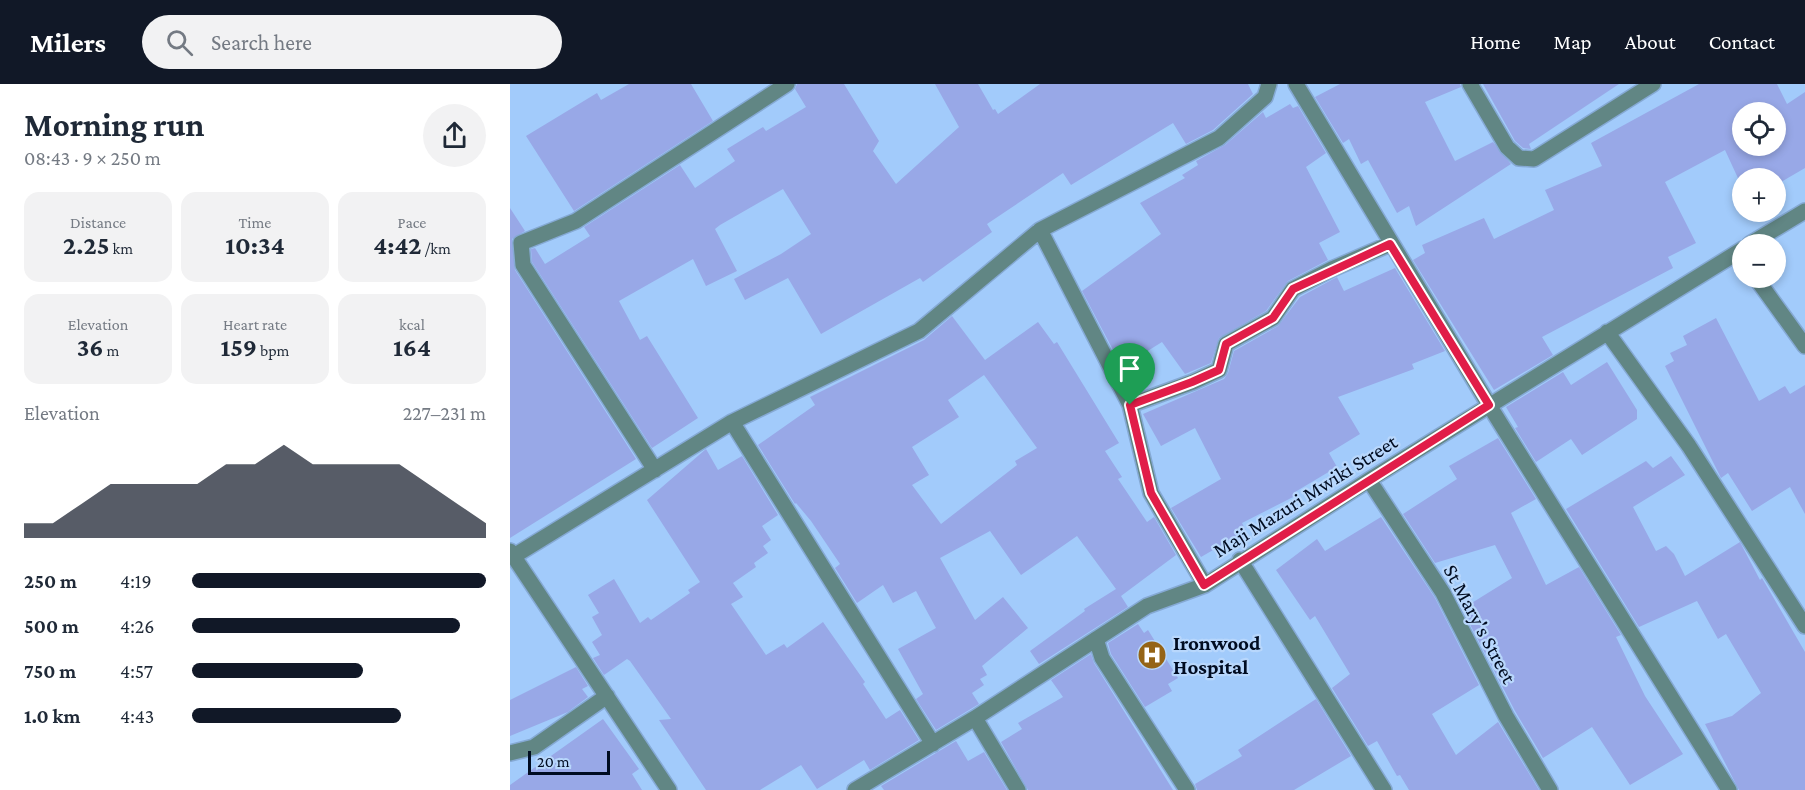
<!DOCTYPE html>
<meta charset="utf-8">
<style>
body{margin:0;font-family:"Crimson Pro",serif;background:#f2f2f3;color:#1f2937;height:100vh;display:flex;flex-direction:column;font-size:22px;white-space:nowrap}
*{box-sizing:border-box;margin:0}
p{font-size:20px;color:#747a83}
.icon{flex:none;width:33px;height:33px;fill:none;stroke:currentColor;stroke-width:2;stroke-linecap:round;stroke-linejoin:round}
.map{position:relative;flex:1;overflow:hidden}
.side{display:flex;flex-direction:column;background:#fff;width:510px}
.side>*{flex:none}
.tools{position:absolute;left:1222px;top:18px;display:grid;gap:12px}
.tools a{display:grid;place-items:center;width:54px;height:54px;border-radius:50%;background:#fff;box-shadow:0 3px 9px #0003;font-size:30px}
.scale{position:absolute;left:18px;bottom:15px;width:82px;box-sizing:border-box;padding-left:6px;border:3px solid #000c21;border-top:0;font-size:16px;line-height:21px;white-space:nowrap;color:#000c21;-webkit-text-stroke:4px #b8d7fc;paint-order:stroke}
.pin{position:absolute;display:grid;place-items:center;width:51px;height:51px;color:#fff;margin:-62px -26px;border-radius:50% 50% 50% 0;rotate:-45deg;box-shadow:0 0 6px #0007}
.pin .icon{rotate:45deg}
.round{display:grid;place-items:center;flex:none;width:63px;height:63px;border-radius:32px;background:#f2f2f3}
.headline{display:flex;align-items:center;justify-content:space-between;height:102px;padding:0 24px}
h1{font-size:33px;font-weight:700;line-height:45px}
.metrics{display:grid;grid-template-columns:repeat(3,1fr);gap:9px;height:102px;padding:6px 24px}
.metrics div{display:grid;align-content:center;border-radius:15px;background:#f2f2f3;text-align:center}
.metrics b{font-size:26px;font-weight:700}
.metrics small{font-size:16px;font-weight:400}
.metrics p{font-size:16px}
.chart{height:168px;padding:12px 24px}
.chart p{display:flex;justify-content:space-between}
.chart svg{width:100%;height:108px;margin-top:6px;fill:#111827;opacity:.7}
ul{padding:0 24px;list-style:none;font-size:20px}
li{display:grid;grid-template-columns:96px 72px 1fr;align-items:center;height:45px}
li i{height:15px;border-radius:8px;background:#111827}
header{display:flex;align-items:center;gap:36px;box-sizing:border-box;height:84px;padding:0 30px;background:#111827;color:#fff}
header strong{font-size:28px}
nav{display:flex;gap:33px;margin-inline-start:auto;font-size:21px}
.search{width:420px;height:54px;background:#f2f2f3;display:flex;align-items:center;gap:15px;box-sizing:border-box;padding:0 21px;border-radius:33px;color:#747a83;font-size:22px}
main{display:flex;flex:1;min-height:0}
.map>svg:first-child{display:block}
.building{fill:#98a8e7;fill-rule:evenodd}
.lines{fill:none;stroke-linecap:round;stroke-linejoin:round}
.street-casing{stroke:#85a9d4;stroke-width:18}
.street{stroke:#618684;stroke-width:15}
.route-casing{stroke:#fff;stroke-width:12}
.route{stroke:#e11d48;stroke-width:8}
.labels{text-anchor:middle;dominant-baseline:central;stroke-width:4.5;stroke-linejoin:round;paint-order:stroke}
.street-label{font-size:21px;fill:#000c21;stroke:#b8d7fc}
.poi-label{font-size:21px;font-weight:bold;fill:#000c21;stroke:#b8d7fc;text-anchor:start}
</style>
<header>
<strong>Milers</strong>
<div class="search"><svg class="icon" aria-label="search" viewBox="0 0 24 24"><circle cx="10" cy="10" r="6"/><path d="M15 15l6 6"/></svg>Search here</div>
<nav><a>Home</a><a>Map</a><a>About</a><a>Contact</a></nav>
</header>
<main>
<section class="side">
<div class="headline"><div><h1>Morning run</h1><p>08:43 · 9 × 250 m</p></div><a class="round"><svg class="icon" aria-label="share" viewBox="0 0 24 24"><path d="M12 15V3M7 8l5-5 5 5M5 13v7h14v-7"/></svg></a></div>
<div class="metrics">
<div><p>Distance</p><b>2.25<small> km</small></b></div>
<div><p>Time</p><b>10:34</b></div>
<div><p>Pace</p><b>4:42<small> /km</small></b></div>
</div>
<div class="metrics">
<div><p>Elevation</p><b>36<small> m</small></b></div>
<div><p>Heart rate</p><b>159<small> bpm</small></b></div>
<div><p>kcal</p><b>164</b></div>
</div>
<div class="chart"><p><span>Elevation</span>227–231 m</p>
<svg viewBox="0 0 160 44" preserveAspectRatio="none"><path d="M0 44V38L10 38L20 30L30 22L40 22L50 22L60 22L70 14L80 14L90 6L100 14L110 14L120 14L130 14L140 22L150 30L160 38V44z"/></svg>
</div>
<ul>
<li><b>250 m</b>4:19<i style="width:100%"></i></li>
<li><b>500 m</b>4:26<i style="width:91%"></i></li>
<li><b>750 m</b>4:57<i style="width:58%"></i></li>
<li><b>1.0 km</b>4:43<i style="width:71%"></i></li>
</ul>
</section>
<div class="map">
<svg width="1295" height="706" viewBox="0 0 1295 706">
<rect width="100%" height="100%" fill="#a2cbfb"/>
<path class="building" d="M119,0H181L203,37L64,127L16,52L87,9L91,16Z
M287,0H334L369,57L363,67L386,100L449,43L425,0H468L483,26L485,25L488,30L530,0H738L743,10L703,46L676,60L663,39L561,101L553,89L477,140L482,148L413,198L410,194L311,250L278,194L235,216L224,195L271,170L301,150L273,105L210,141L205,145L227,187L196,202L183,175L109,217L130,256L137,252L188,334L142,364L22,178L21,165L25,164L35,180L80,152L74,143L170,81L185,104L225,77L217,65L253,43L256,47L296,23L285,5Z
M830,0H950L951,3L915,18L945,77L983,58L1001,80L906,142L899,122L887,129L858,76L851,80L839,55L833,59L805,13Z
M973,0H1109L1019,60L1021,65L1013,64L1005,57Z
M1189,0H1267L1277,20L1295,8V84L1266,101V94H1233V105L1215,66L1155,98L1186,159L1158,173L1163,184L1032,253L1043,271L984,306L903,176L915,169L912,161L974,134L984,155L1044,126L1035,106L1092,82L1081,59ZM1233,28H1266V62H1233Z
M780,20L783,24L788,22L816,69L796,83L830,148L809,159L818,176L778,197L756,227L709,254L701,279L675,290L652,258L612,283L572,207L651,150L630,119L675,94L672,91L688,81L686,77L715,61L753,28L756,34Z
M0,124L15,147L2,155L5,186L126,375L0,454Z
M885,184L935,267L902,280L904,285L828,313L850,350L819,369L827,383L785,408L787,411L732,439L736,447L691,473L661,424L711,395L685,344L651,362L633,330L714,295L718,289L724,267L768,242L790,213L827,193L834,207Z
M442,232L475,276L528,238L544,260L547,258L609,359L595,367L612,393L608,395L637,438L644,433L666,471L611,512L618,523L529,580L520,567L575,527L574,525L606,505L567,452L511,491L480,447L430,474L465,536L493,513L518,544L472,582L477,591L470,595L474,601L462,609L469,620L426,646L406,615L413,610L388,565L426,544L406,507L383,519L373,501L347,519L325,484L330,480L301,437L286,419L285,420L248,361L305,321L300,313L414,256ZM474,291L527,364L505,377L507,381L431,440L402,401L419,391L402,363L449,333L438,316Z
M1206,234L1249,317L1275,302L1280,310L1295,301V430L1280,403L1242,427L1218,389L1211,394L1155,282L1164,277L1160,269L1177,261L1173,252Z
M1097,278L1127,326V335L1072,371L1061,355L1026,378L1005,344L1008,343L996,323L1053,288L1061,301Z
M988,354L1026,415L1001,429L1036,501L1069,483L1111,551L1106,553L1135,612L1173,670L1120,701L1082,643L1033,674L1005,627L952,525L1002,494L985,461L925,479L893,430L947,395L939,382Z
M196,365L208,386L232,372L268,431L252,442L261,456L253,462L258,469L244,479L246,483L223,499L233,513L221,520L256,571L274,560L277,564L313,538L355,598L353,600L376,635L390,626L409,656L360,686L354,676L307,705L291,681L250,706H196L149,636L161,635L120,577L117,575L94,591L83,574L90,571L82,558L92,551L82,533L89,529L78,511L104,495L130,539L138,533L141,536L180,509L178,506L190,498L137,416Z
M1161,372L1175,391L1123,423L1146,467L1156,462L1164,470L1175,492L1230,458L1250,496L1252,494L1295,568V706H1229L1195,640L1222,632L1251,609L1216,550L1208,555L1187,517L1129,543L1056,425L1136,377L1143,384Z
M871,433L925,514L969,601L922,630L946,671L988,638L1029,706H899L890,691L887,692L867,657L858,662L822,604L840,590L805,532L800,536L766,486L807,455L815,467Z
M628,540L634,549L638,546L668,594L658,600L662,607L635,623L601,570L598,559Z
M581,570L584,579L663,706H518L491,658L512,645L508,639L553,613L541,596Z
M66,583L78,602L72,605L78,613L58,628L0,652V616Z
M806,615L841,672L784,706H687L685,700L732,672L728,666Z
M93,635L129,685L122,690L132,706H0V701Z
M446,657L458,677L474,668L497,706H374L371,702Z"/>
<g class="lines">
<g class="street-casing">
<path id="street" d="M786,0L979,321L1219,706
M960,0L997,63L1009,74L1024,75L1143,0
M530,146L620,321L641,409L695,501
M1240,160L1295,127
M1246,194L1295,262
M1097,248L1179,362L1295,542
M620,321L683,298L709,286L716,260L763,234L783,205L822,185L880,160
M222,338L423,660
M145,386L13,181L11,159L66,137L277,0
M859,396L933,509L996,632L1040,706
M0,467L159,706
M4,472L222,338L409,247L530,146L709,54L755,13L759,0
M730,476L874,706
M586,555L592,574L677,706
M465,634L508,706
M0,669L24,663L97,612
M345,706L465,634L637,522L695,501L859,396L1233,165"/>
</g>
<use href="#street" class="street"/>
</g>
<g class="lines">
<g class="route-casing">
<path id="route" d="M880,160L979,321L694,501L641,409L620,321L682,298L709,286L716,260L763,234L783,205Z"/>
</g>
<use href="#route" class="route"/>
</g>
<defs>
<g id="hospital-disc" transform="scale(1.5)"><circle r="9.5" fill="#956416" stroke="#b8d7fc"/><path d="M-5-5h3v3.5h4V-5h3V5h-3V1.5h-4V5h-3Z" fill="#fff"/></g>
</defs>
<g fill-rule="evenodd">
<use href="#hospital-disc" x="642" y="571"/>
</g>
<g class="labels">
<g class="street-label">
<text transform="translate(795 412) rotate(-32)">Maji Mazuri Mwiki Street</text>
<text transform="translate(970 540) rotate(62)">St Mary's Street</text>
</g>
<g class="poi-label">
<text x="663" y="559">Ironwood<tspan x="663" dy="24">Hospital</tspan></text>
</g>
</g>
</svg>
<div class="tools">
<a><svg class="icon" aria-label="locate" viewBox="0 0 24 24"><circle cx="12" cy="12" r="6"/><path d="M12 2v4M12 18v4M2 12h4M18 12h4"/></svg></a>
<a>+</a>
<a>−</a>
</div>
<div class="scale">20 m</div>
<div class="pin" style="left:620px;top:321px;background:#1e9e55"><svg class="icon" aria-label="arrive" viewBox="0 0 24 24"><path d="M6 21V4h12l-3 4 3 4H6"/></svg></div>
</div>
</main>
